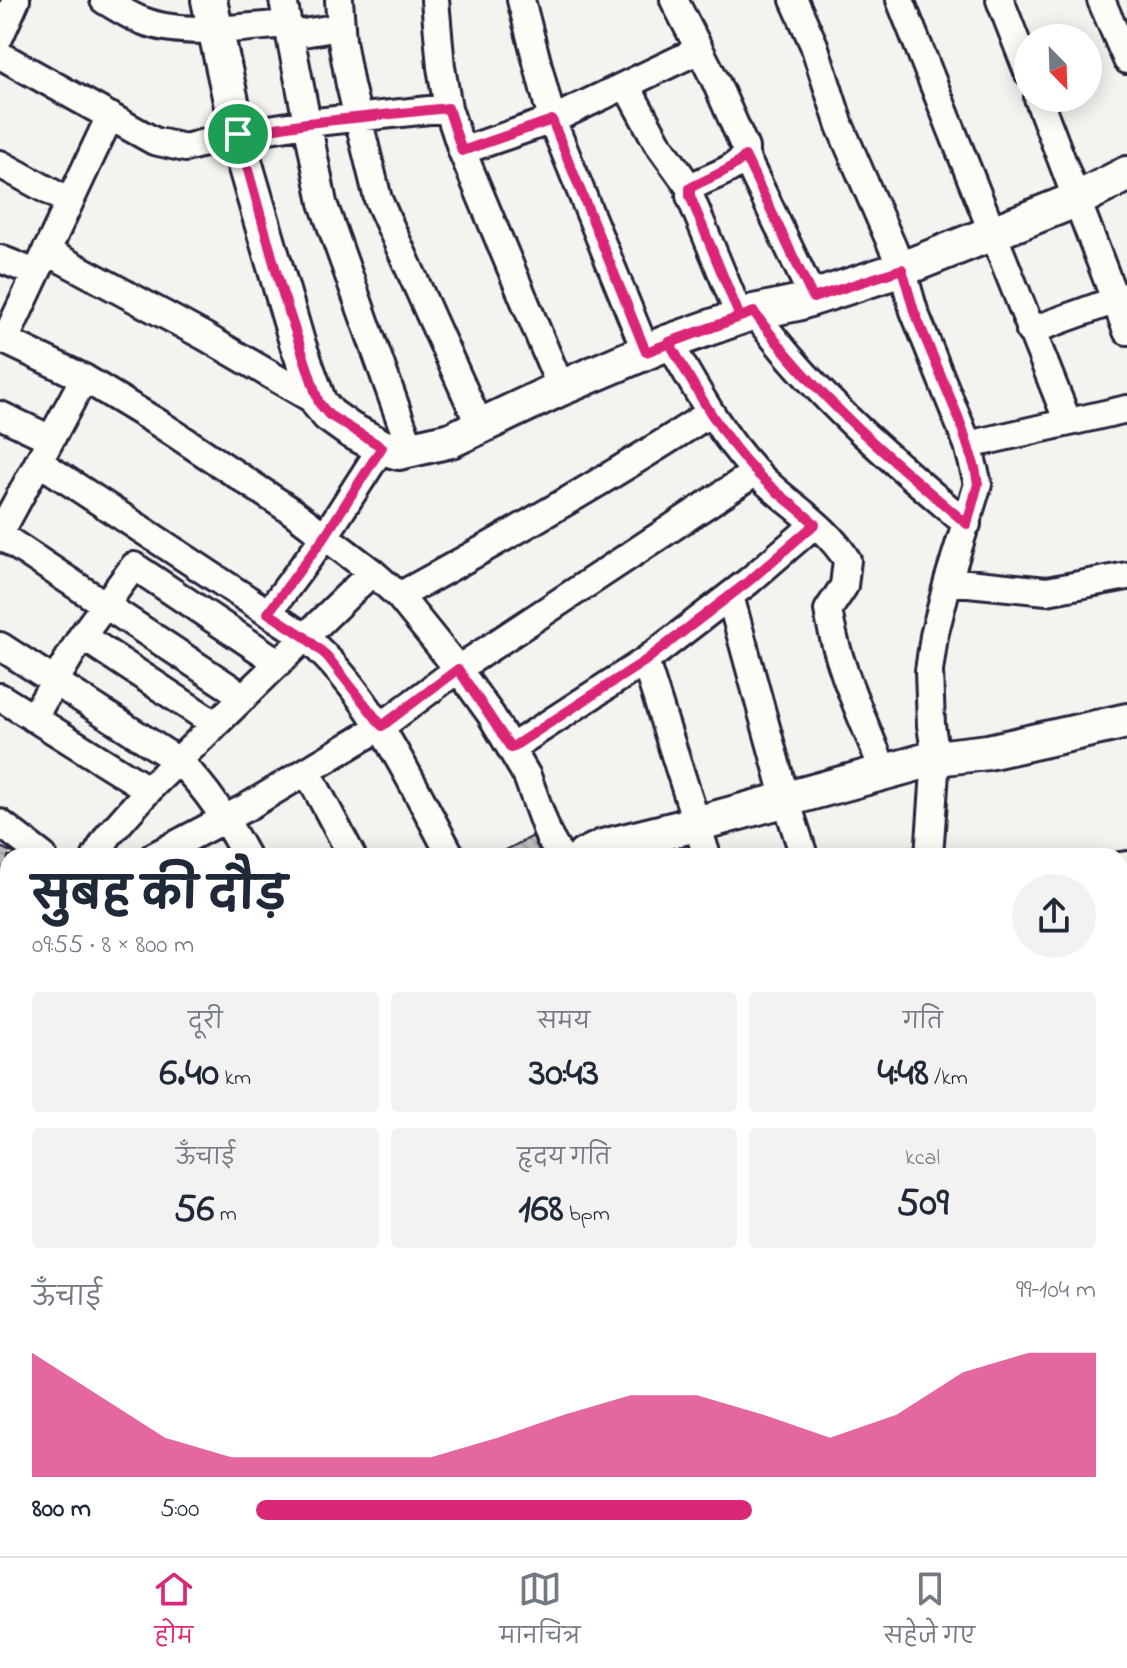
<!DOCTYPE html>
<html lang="hi">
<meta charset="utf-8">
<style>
body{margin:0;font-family:"Indie Flower","Playpen Sans Deva",sans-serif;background:#f2f2f3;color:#1f2937;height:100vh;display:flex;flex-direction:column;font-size:30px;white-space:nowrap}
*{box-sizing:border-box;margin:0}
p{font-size:26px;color:#747a83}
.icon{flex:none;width:44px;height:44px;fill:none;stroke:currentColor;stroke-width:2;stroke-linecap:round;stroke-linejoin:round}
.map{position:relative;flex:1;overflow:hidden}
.sheet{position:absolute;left:0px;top:848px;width:1128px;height:708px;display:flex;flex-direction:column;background:#fff;border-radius:24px 24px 0 0;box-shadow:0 4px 20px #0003}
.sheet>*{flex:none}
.needle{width:52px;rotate:157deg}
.buttons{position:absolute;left:1014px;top:24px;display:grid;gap:16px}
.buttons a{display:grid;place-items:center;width:88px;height:88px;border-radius:50%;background:#fff;box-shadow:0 4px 20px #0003;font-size:40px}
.pin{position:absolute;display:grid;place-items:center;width:68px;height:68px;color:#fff;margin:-34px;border:4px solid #fff;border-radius:50%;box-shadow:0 2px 8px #0007}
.round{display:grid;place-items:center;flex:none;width:84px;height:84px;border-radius:42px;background:#f2f2f3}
.summary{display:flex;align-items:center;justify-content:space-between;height:136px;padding:0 32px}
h1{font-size:44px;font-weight:700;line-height:60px}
.metrics{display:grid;grid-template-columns:repeat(3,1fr);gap:12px;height:136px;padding:8px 32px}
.metrics div{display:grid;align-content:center;border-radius:8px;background:#f2f2f3;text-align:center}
.metrics b{font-size:40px;font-weight:700}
.metrics small{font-size:22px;font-weight:400}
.metrics p{font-size:22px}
.chart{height:224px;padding:16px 32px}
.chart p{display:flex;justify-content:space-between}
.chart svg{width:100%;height:144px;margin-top:8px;fill:#db2777;opacity:.7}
ul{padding:0 32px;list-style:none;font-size:26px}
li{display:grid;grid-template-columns:128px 96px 1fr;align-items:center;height:60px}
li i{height:20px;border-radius:10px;background:#db2777}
.menu{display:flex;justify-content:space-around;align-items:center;height:112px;border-top:2px solid #e0e1e3;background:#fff;font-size:22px;color:#747a83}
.menu a{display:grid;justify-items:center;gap:4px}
.menu .selected{color:#db2777}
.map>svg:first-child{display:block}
.building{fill:url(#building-back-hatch);stroke:#22223b;stroke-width:2}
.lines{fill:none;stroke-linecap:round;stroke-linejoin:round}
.minor-casing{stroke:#22223b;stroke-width:32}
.tertiary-casing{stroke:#22223b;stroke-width:40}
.minor{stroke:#fdfcf7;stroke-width:26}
.tertiary{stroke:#fdfcf7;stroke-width:34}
.route-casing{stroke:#fff;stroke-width:16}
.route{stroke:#db2777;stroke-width:10}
</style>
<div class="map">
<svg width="1127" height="1556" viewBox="0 0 1127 1556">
<defs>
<pattern id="building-back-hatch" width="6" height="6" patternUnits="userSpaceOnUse" patternTransform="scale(2)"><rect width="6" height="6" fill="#c0bfc2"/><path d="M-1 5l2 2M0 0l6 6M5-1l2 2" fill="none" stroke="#a5a4a8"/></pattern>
</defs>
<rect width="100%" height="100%" fill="#f4f3ef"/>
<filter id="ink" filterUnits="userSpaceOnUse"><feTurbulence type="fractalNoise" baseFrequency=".0125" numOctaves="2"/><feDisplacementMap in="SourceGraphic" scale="16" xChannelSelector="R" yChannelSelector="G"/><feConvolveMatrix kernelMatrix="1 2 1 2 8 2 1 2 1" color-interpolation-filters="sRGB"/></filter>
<g filter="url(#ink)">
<path class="building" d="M533,836L543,856H499L498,854Z
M0,847L20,856H8L7,952L0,948Z"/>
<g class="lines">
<g class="minor-casing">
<path id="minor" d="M104,0C116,7 129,16 143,21C184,37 244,27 288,24
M283,0L323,203L411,450
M339,0L342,41L350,85L378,199L480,426
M435,0L441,67L448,108L462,151L561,388
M521,0L552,120L646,352
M674,0L715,80L745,148V156C732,172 707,177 690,188V196L740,317
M794,0L814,45L840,126L902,269L914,311L968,445L978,484L948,581L934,636L929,671L931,725L936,758L929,856
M900,0L1068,422
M1000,0L1028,72
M1101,0L1127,60
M290,35L341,27
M0,36L16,0
M0,55L154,141L185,148L238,134L307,123L448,108
M626,85L657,142L690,188
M1038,98L1127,331
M462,151L552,120L699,50
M745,156L813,298
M0,164L69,202
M46,251L204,336L319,403
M0,259L36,273
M754,312C812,393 891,460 967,524
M1030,331L1127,296
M0,338L84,378L160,424L293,512L372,572L399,596L458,669L491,715L527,776L549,837L560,856
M5,340L110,116
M669,342C695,387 719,432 754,470C783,502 825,523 847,560L844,586L828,610C837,666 864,721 885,774
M0,415L51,439
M968,445L1127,409
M39,462L305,637C373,696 409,778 451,856
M0,533L84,378
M0,535L244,697
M948,581L1047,591L1127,576
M399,596C505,538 609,479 710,413
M730,596L786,800L804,856
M268,613L325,536L382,447
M82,636L134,566L279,663
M0,646L178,761C207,788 227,821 246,856
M645,661L707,856
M0,697L149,790
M33,718L82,636L215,724
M511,748L645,661L749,581L815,524
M307,771L352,856
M0,823L43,856
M96,856L108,836L153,785L372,572
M154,856L247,807L382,726L458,669L756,472
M1120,866L1127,865
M1120,1009L1127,989
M0,1082L8,1080
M0,1193L8,1192
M1120,1269L1127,1247
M0,1281L8,1280
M1120,1356L1127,1357
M0,1372H8
M1120,1434L1127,1435
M0,1473H8
M1120,1514L1127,1515
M0,1547H8
M47,1548L48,1556
M156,1548L271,1552L330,1548
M470,1548L593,1556
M767,1556V1548"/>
</g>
<g class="tertiary-casing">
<path id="tertiary" d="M209,0L244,161L297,342L319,403L329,415L350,430L382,447L399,452L451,440L561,388L669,342L754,312L797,303L902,269L1078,199L1127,174
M584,856L603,847L696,824L936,758L988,752L1127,721
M0,1010L8,1012"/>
</g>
<use href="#minor" class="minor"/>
<use href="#tertiary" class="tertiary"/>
</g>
</g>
<g class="lines" filter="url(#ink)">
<g class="route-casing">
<path id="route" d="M238,134L280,285L319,403L329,415L382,447L325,536L268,613L305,637L327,656L382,726L458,669L511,748L645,661L749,581L815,524C796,506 773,491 755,471C719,433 695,387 669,342L754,312C812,393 891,460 967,524L978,484L975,468L959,419L914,311L902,269L813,298L745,156C733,170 707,178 690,188V196L740,317L646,352L552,120L462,151L448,108L307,123L238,134"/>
</g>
<use href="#route" class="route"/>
</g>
</svg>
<div class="buttons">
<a><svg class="needle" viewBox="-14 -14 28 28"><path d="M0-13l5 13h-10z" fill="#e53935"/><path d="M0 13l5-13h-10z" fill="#747a83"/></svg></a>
</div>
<div class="pin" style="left:238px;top:134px;background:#1e9e55"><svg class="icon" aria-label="arrive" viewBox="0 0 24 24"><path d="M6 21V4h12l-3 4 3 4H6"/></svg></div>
<section class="sheet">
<div class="summary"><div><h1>सुबह की दौड़</h1><p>09:55 · 8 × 800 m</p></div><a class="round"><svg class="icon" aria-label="share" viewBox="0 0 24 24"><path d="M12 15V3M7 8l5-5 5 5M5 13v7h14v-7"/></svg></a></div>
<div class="metrics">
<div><p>दूरी</p><b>6.40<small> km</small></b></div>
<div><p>समय</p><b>30:43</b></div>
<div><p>गति</p><b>4:48<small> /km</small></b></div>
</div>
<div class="metrics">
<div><p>ऊँचाई</p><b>56<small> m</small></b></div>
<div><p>हृदय गति</p><b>168<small> bpm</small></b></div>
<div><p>kcal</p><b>509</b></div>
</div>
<div class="chart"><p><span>ऊँचाई</span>99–104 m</p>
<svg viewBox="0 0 160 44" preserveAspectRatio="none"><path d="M0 44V6L10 19L20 32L30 38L40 38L50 38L60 38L70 32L80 25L90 19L100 19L110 25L120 32L130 25L140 12L150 6L160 6V44z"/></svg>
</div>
<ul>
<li><b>800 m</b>5:00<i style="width:59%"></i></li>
</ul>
</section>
</div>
<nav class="menu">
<a class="selected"><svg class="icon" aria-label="home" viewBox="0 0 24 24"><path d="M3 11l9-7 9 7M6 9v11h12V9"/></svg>होम</a>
<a><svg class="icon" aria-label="map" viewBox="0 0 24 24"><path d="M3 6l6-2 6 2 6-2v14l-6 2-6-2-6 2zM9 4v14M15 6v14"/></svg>मानचित्र</a>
<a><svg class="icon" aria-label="saved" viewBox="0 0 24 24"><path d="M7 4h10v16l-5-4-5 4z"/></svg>सहेजे गए</a>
</nav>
